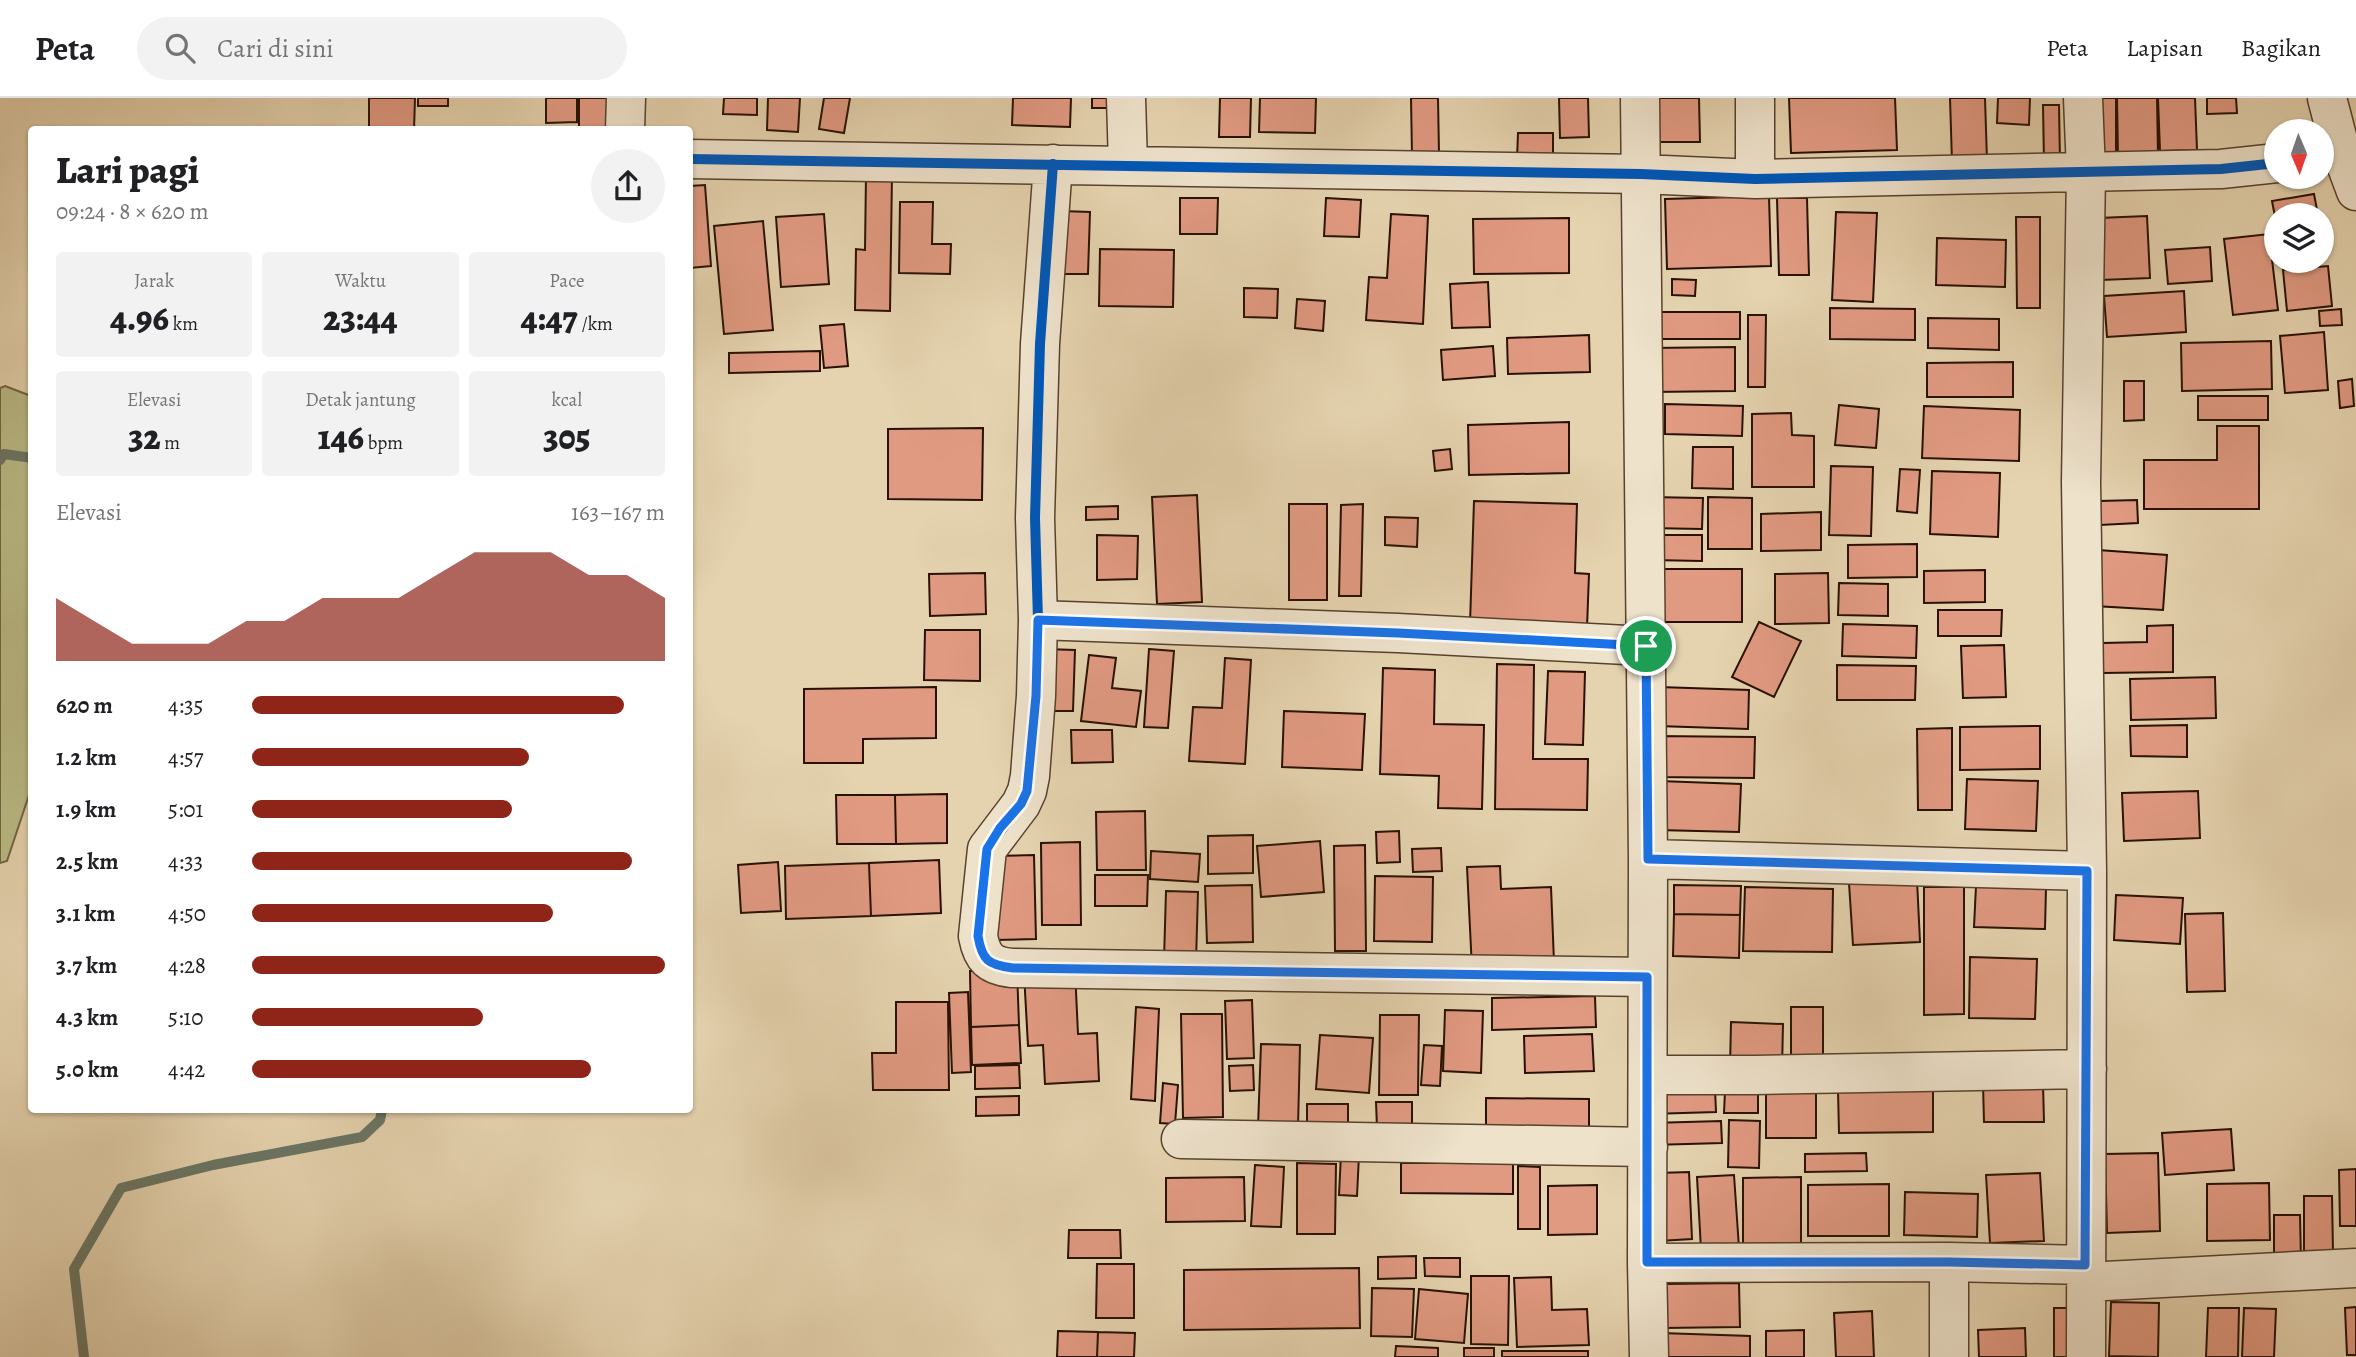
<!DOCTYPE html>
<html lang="id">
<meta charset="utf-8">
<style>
body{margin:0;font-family:Alegreya,serif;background:#f2f2f2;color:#202124;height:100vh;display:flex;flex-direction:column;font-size:26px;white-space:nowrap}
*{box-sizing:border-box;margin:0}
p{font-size:23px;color:#757577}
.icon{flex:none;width:38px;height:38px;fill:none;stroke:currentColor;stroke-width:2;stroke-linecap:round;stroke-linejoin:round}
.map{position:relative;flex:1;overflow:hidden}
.drawer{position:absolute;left:28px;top:28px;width:665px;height:987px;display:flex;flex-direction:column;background:#fff;border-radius:7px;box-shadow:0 2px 5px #0004}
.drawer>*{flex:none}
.needle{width:46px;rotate:178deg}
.fabs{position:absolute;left:2264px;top:21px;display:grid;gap:14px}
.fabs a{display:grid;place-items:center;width:70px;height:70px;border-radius:50%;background:#fff;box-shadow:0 2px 5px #0004;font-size:35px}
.pin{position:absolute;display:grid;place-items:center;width:60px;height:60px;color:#fff;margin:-30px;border:4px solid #fff;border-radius:50%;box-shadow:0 2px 7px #0007}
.round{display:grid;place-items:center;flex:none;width:74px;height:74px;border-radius:37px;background:#f2f2f2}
.headline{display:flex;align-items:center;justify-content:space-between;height:119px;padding:0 28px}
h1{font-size:38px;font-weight:800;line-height:52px}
.stats{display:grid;grid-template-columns:repeat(3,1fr);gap:10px;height:119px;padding:7px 28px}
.stats div{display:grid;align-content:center;border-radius:7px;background:#f2f2f2;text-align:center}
.stats b{font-size:35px;font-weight:800}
.stats small{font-size:19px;font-weight:400}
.stats p{font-size:19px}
.chart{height:196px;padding:14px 28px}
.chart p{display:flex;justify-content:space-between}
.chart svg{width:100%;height:126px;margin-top:7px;fill:#8f2418;opacity:.7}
ul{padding:0 28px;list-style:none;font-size:23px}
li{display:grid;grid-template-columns:112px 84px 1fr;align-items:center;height:52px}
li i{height:18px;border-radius:9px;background:#8f2418}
header{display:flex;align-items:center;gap:42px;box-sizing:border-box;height:98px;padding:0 35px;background:#fff;border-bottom:2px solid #e0e0e0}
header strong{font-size:33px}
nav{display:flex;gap:38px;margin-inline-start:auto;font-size:24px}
.search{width:490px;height:63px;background:#f2f2f2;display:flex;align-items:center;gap:18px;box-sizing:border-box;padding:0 24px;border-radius:38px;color:#757577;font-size:26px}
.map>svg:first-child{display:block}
.green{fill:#babb87;stroke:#716644;stroke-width:2}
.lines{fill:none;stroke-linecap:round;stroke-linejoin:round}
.stream{stroke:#6b7664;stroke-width:10}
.building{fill:#e19a82;stroke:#281100;stroke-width:2}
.street-casing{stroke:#57422c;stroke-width:41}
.street{stroke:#eee2cb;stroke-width:38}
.cycleway-casing{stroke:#eee2cb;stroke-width:15}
.cycleway{stroke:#0057b8;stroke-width:10}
.route-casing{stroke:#fff;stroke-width:14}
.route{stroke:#1a73e8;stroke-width:9}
</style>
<header>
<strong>Peta</strong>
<div class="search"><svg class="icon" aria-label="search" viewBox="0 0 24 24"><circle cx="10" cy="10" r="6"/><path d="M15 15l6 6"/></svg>Cari di sini</div>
<nav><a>Peta</a><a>Lapisan</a><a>Bagikan</a></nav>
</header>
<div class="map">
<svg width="2356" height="1259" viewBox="0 0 2356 1259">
<rect width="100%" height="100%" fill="#e5d3af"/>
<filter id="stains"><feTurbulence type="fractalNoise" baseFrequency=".00286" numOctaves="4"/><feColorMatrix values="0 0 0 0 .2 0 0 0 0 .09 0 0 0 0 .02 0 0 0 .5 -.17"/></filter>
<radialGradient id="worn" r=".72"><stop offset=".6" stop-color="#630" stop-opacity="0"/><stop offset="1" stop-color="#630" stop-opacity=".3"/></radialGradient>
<path class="green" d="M5,288L31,298L32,688L7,763L0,765V290Z"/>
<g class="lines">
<path class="stream" d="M0,362L4,356L32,360
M84,1259L74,1171L121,1090L213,1067L362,1039L380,1022L382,1012"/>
</g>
<path class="building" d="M369,0H415L414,32H369Z
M418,0H448V8H418Z
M546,0H577V24L546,25Z
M579,0H617V32H579Z
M724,0H757V17L723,16Z
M768,0H800L798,34L767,32Z
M824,0H850L844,35L819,31Z
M1013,0H1071L1070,29L1012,27Z
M1092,0H1111V10H1092Z
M1220,0H1251L1250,39H1219Z
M1260,0H1316L1315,35L1259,34Z
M1411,0H1438L1439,56L1412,57Z
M1559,0H1588L1589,39L1560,40Z
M1649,0H1699L1700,44H1650Z
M1789,0H1895L1897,52L1791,55Z
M1950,0H1985L1987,63L1952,64Z
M1998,0H2030L2029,27L1997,25Z
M2086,0H2116V58H2086Z
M2117,0H2157L2158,58H2118Z
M2158,0H2195L2197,52L2160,53Z
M2207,0H2236L2237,15L2207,16Z
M2043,7H2059L2060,65H2044Z
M1518,35H1553V62L1517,61Z
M866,76L892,77L890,213L855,212L856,151L865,152Z
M705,87L711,168L690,170V88Z
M2314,96L2318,117H2277V129L2272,103Z
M1769,98L1771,168L1667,171L1665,101Z
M1180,100H1218L1217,136H1180Z
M1326,100L1361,102L1359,139L1324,138Z
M1777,100H1807L1809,177H1779Z
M900,104H933L932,146H951L950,176L899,175Z
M1061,113L1090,114L1088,176H1060Z
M1836,114L1877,115L1873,204L1832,202Z
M824,116L829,186L781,189L776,119Z
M1391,116L1428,118L1423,226L1366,222L1369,179L1387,180Z
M2147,118L2150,180L2101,182L2098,120Z
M2016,119H2040V210H2017Z
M1569,120V175L1474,176L1473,121Z
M763,123L773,232L724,236L714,128Z
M2269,136L2278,212L2233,217L2224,141Z
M1937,140L2006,142L2005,189L1936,187Z
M2210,149L2212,183L2168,186L2165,152Z
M1100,151L1174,152L1173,209L1099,208Z
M2328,168L2332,208L2287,213L2283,172Z
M1672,181L1696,182L1695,198L1672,197Z
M1488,184L1490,229L1452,230L1450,186Z
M1244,190L1278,191L1277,220L1244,219Z
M2184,193L2186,234L2107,239L2104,198Z
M1297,201L1325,203L1323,233L1295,230Z
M1830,210L1915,211V242L1830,241Z
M2341,211L2342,227L2320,228L2319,213Z
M1651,214H1740V241H1650Z
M1748,217H1766L1765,289H1748Z
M1928,220L1999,221V252L1928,250Z
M844,226L848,268L824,270L820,228Z
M2324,234L2328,292L2285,295L2280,238Z
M1589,237L1590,274L1508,276L1507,240Z
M2271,243L2272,291L2182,293L2181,245Z
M1493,248L1495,278L1443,282L1441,252Z
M1735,249V293L1651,294L1650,250Z
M820,253V273L729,275V255Z
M2013,264V299H1927V265Z
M2352,281L2354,308L2340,310L2338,283Z
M2124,283H2144V322L2124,323Z
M2198,298H2268V322H2198Z
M1665,306L1743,308L1742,338L1665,336Z
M1839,307L1879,311L1876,350L1835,347Z
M1924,308L2020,312L2019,363L1922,360Z
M1791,315L1792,337L1814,338V389H1752V316Z
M1569,324V375L1469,377L1468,327Z
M2217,328H2259V411H2144V362H2217Z
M983,330L982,402L888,401V331Z
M1693,349H1733V391L1692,390Z
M1450,351L1452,371L1435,373L1433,353Z
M1831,368L1873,369L1871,438L1829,437Z
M1900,371L1920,372L1917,415L1897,413Z
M1932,373L2000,375L1998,439L1930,436Z
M1197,397L1202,504L1157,506L1152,399Z
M1649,399L1703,400L1702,431L1648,430Z
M1708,399L1752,400V451H1708Z
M2137,402L2138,425L2100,427L2099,403Z
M1474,403L1577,406L1575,475L1589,476L1587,530L1470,526Z
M1289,406H1327V502H1289Z
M1363,406L1361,498H1339L1341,407Z
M1118,408V421L1086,422V409Z
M1821,414V452L1761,453V416Z
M1385,419L1418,420L1417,449L1385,447Z
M1097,437L1138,438L1137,481L1097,482Z
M1651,437H1702V463L1651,462Z
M1917,446V479L1848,480V447Z
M2098,452L2167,457L2163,512L2094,508Z
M1652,471H1742V524H1652Z
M1985,472V504L1924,505V473Z
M985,475L986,516L930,518L929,476Z
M1828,475L1829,525L1775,526V476Z
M1839,485L1888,486V518L1838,517Z
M1938,512H2002L2001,538H1938Z
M1759,524L1801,543L1774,599L1732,579Z
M1843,526L1917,528L1916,560L1842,558Z
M2173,527V574L2102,575V545L2147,544V528Z
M925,532H980V583L924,582Z
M2004,547L2006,599L1963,600L1961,548Z
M1045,551L1075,552L1073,613H1043Z
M1149,551L1174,553L1168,630L1144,629Z
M1089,557L1116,560L1112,590L1141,593L1136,629L1081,623Z
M1225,560L1251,562L1245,666L1189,663L1193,609L1222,610Z
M1497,566L1534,567L1533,661H1588L1587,712L1495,711Z
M1837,567L1916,568L1915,602H1837Z
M1383,570L1435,572L1434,626L1484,627L1482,711L1438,710L1439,678L1380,676Z
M1548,573L1585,574L1583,647L1545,646Z
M2215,579L2216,620L2131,622L2130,581Z
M936,589V640L863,641V665H804V591Z
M1659,589L1749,592L1748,631L1658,628Z
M1284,613L1365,616L1362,672L1282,669Z
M2187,627V659L2131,658L2130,628Z
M2040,628V671L1960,672V629Z
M1952,630V712H1918L1917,631Z
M1071,632H1112L1113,664L1072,665Z
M1655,638L1755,639L1754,680L1654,679Z
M1967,681L2038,683L2036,733L1965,731Z
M1659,683L1741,686L1739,734L1657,732Z
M2198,693L2200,740L2124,743L2122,695Z
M947,696V745L896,746L895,697Z
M836,697H895L896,746H837Z
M1145,713L1146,772H1097L1096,714Z
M1399,733L1400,764L1377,765L1376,734Z
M1253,737V775L1208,776V738Z
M1320,743L1324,794L1261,799L1257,748Z
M1080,744L1081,827H1042L1041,745Z
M1365,747L1366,853H1335L1334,748Z
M1441,750L1442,773L1413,774L1412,751Z
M1151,753L1200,756L1198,784L1150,781Z
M1034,757L1036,841L994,842L992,758Z
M939,762L941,815L871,818L869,765Z
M778,764L781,813L741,815L738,767Z
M869,765L871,818L786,821L785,768Z
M1500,768L1501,791L1551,789L1554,864L1472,871L1467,769Z
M1095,777H1148L1147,808H1095Z
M1375,778L1433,779L1432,844L1374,843Z
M1917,782L1920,844L1853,847L1849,785Z
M1252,787L1253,844L1207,845L1205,788Z
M1674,787L1741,788L1740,817L1674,816Z
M1976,788L2046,790L2045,831L1974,829Z
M1745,789L1833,791L1832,854L1743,853Z
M1924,789H1964V916L1924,917Z
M1166,793L1198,794L1196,863L1164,862Z
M2116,797L2183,800L2180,846L2114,842Z
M2223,815L2225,893L2187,894L2185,816Z
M1674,816L1740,817L1739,860L1673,858Z
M1970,859L2037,861L2035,921L1969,920Z
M1017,872L1019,927L971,929L970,873Z
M1075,872L1078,936L1097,935L1099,983L1045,986L1043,947L1028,948L1024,875Z
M968,894L971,974L952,975L949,895Z
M1595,898L1596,929L1492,932V900Z
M1252,902L1254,960L1227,961L1225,903Z
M896,904H948L949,992H873L872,955H896Z
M1136,909L1159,911L1155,1003L1131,1001Z
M1791,909H1823V968H1791Z
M1445,912L1483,913L1481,975L1443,973Z
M1181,916H1222L1223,1019L1183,1020Z
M1380,917H1419L1418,997H1379Z
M1731,924L1783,926L1782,972L1730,970Z
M1019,927L1021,965L972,967L971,929Z
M1592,936L1594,973L1525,975L1524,938Z
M1320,937L1373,940L1369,995L1316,991Z
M1261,946L1300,947L1298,1030L1258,1029Z
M1424,947L1442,948L1440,988L1421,987Z
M1019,967L1020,990L975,991V968Z
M1253,967L1254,992L1230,993L1229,968Z
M1163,985L1178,987L1175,1026L1160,1025Z
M2043,985L2044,1024H1984L1983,986Z
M1715,991L1716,1014L1650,1016L1649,993Z
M1933,991V1034L1839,1035L1838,993Z
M1725,993L1758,994V1015H1724Z
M1766,994L1816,995V1040H1766Z
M1019,998V1017L976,1018V999Z
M1486,1000L1589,1001V1038L1486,1037Z
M1376,1004H1412V1030H1377Z
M1307,1006H1348V1025H1307Z
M1729,1022L1760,1023L1759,1070L1728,1069Z
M1721,1023L1722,1045L1652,1047L1651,1025Z
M2231,1031L2234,1072L2165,1077L2162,1035Z
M1866,1055L1867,1073L1805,1074V1056Z
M2158,1055L2160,1133L2107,1135L2105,1056Z
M1341,1056L1359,1057L1357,1098L1339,1097Z
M1297,1065L1336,1066L1335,1136H1297Z
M1401,1065H1513V1096L1401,1095Z
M1255,1067L1284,1069L1281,1129L1251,1128Z
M1518,1068L1540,1069V1131H1518Z
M2356,1071V1128H2340L2339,1072Z
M1689,1074L1692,1141L1659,1143L1657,1075Z
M2040,1075L2044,1143L1990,1145L1986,1077Z
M1734,1077L1739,1150L1701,1152L1697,1079Z
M1244,1079L1245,1123L1166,1124V1080Z
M1801,1079V1149H1743V1080Z
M2269,1085L2270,1142L2207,1143V1086Z
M1889,1086V1138H1808V1087Z
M1597,1087V1136L1548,1137V1088Z
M1905,1094L1978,1096L1977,1139L1904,1137Z
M2304,1098H2332L2333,1154L2304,1155Z
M2274,1117H2300L2301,1163H2274Z
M1069,1132H1120L1121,1160H1068Z
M1416,1158V1180L1378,1181V1159Z
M1424,1160H1460V1179L1425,1178Z
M1097,1166H1134V1220H1096Z
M1359,1170L1360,1230L1184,1232V1172Z
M1471,1178H1509L1508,1247L1471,1246Z
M1551,1179L1552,1212L1587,1211L1589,1247L1517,1249L1514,1180Z
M1739,1185L1740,1229L1664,1230L1663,1186Z
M1372,1190L1414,1191L1412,1239L1371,1238Z
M1419,1191L1468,1196L1464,1245L1415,1241Z
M2111,1204L2159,1205L2158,1259L2109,1258Z
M2356,1209V1257H2347L2345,1210Z
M2054,1210H2071V1259H2054Z
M2208,1210H2239L2238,1259H2206Z
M2244,1210L2276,1211L2274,1259H2242Z
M1872,1213L1874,1259H1836L1834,1215Z
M2025,1230L2026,1259H1979L1978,1232Z
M1804,1232V1259H1766V1233Z
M1058,1233L1098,1234L1097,1259H1057Z
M1098,1234L1135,1235L1134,1259H1097Z
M1661,1235L1750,1238V1259H1660Z
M1396,1248L1438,1250V1259H1395Z
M1464,1250H1494V1259H1464Z
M1502,1253H1588V1259H1502Z"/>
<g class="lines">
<g class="street-casing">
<path id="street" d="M1126,0L1128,67
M1640,0L1648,761L1647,1165L1649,1259
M2083,0L2086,74L2081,384L2087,773L2086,1259
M625,32L626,0
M2340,50L2356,93
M2322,54L2340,50L2327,0
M690,61L1641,76L1755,81L2221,71L2277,65
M1053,66L1040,246L1035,420L1038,522L1036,598L1030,678L1027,693L1021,706L987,751L978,838C982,860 990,868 1012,870L1647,879
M1755,81V0
M1038,522L1398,535L1646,548
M1648,761L2087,773
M1648,977H1755L2087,971
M1181,1041L1648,1049
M1647,1165L1949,1164L2085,1167
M2086,1184L2356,1170
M1949,1259V1164"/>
</g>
<use href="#street" class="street"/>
<g class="cycleway-casing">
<path id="cycleway" d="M690,61L1641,76L1755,81L2221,71L2277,65
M1053,66L1040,246L1035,420L1038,522L1036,598L1030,678L1027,693L1021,706L987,751L978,838C982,860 990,868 1012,870L1647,879"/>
</g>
<use href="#cycleway" class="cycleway"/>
</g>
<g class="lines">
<g class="route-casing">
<path id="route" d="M1038,522L1398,535L1646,548L1648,761L2087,773L2085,1167L1949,1164H1647V879L1013,870C988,867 982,862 978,838L987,751L1000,730L1021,706L1027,693L1036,598Z"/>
</g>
<use href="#route" class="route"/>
</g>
<rect width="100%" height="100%" filter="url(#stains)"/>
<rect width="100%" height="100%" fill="url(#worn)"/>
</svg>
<div class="fabs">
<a><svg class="needle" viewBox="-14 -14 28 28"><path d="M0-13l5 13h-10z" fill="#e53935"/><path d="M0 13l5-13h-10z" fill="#757577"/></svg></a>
<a><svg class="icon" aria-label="layers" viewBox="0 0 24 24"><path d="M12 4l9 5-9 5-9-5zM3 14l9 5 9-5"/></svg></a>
</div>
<div class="pin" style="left:1646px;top:548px;background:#1e9e55"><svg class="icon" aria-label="arrive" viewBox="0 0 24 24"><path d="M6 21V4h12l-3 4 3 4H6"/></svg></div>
<section class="drawer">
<div class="headline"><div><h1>Lari pagi</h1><p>09:24 · 8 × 620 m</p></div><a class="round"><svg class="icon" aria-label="share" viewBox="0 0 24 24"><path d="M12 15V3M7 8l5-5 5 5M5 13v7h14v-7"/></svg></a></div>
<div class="stats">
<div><p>Jarak</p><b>4.96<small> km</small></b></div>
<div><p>Waktu</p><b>23:44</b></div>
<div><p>Pace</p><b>4:47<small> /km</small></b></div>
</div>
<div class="stats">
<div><p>Elevasi</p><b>32<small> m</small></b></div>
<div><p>Detak jantung</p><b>146<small> bpm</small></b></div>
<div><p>kcal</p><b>305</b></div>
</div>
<div class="chart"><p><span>Elevasi</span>163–167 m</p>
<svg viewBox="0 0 160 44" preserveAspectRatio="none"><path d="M0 44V22L10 30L20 38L30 38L40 38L50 30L60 30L70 22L80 22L90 22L100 14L110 6L120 6L130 6L140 14L150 14L160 22V44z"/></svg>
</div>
<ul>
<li><b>620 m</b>4:35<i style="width:90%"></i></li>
<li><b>1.2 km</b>4:57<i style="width:67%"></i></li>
<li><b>1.9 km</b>5:01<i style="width:63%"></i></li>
<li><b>2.5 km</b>4:33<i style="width:92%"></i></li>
<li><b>3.1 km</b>4:50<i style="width:73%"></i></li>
<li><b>3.7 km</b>4:28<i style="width:100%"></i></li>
<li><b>4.3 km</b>5:10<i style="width:56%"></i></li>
<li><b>5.0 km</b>4:42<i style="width:82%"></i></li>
</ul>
</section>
</div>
